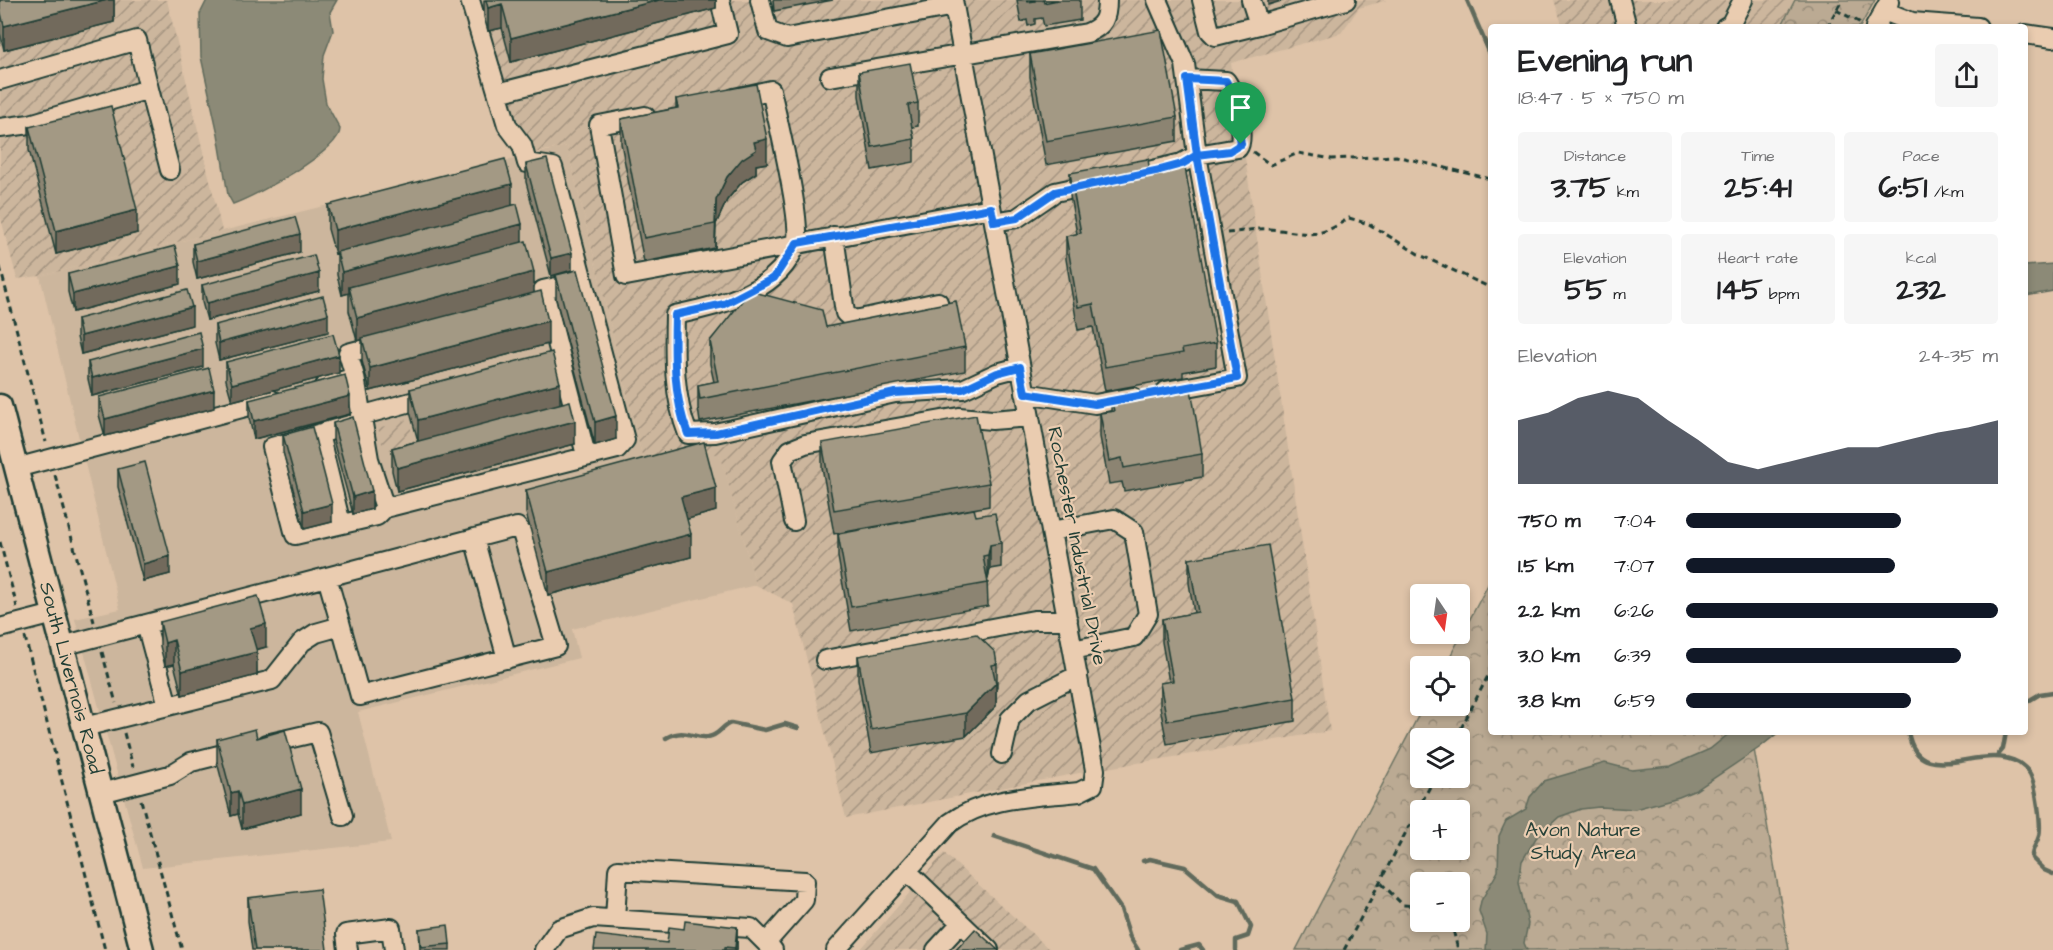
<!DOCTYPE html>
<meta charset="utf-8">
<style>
body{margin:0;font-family:"Architects Daughter",sans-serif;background:#f6f6f6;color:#202124;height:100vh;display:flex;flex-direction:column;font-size:22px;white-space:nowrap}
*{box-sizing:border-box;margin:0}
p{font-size:20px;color:#757577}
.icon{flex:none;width:33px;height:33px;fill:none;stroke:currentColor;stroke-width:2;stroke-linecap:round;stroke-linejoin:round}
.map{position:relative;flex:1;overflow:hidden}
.sheet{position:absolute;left:1488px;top:24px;width:540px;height:711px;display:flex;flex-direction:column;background:#fff;border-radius:6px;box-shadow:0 3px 9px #0003}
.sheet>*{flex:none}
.needle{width:39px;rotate:167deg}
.fabs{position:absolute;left:1410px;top:584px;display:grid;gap:12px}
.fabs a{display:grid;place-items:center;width:60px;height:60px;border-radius:6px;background:#fff;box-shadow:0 3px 9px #0003;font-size:30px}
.pin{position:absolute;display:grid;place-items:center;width:51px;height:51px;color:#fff;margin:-62px -26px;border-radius:50% 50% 50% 0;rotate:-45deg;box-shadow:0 0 6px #0007}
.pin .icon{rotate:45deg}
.round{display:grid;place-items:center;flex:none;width:63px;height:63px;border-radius:6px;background:#f6f6f6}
.overview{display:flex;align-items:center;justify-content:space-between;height:102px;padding:0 30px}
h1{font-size:33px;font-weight:700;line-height:45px}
.stats{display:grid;grid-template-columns:repeat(3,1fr);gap:9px;height:102px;padding:6px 30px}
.stats div{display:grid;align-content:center;border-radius:6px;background:#f6f6f6;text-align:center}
.stats b{font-size:30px;font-weight:700}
.stats small{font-size:16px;font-weight:400}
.stats p{font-size:16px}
.chart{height:168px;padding:12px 30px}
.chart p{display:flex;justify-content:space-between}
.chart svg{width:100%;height:108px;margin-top:6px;fill:#111827;opacity:.7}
ul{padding:0 30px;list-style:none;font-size:20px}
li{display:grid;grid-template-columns:96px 72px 1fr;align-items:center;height:45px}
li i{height:15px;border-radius:8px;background:#111827}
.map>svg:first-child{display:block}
.built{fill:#ccb69d}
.industrial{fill:url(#industrial-furrows)}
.park{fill:url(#park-crowns);stroke:#6d7464;stroke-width:1.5;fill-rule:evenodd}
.water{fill:#8c8a77;stroke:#606b5c;stroke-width:1.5}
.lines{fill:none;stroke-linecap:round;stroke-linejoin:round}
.stream{stroke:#606b5c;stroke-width:4.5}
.minor-casing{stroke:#1f3d34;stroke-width:22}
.major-casing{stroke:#1f3d34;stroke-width:27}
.path{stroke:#1f3d34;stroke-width:3;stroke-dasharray:6 4.5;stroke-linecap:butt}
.minor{stroke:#eaccb0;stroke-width:18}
.major{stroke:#eaccb0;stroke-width:22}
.wall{fill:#8c8472;stroke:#1f3d34;stroke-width:1.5}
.shaded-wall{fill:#726b5c;stroke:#1f3d34;stroke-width:1.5}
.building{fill:#a39984;stroke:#1f3d34;stroke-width:1.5}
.route-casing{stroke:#fff;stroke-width:12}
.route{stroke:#1a73e8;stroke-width:8}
.labels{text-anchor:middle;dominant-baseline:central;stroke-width:4.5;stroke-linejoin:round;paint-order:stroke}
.street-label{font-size:20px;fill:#1f3d34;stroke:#eaccb0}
.park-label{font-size:20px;fill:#274239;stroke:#eaccb0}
</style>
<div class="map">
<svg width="2053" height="950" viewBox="0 0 2053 950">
<defs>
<pattern id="industrial-furrows" width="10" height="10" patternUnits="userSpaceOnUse" patternTransform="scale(1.5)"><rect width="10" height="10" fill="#ccb69d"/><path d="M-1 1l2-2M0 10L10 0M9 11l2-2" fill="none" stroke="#a59581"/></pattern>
<pattern id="park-crowns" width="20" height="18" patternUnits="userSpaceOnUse" patternTransform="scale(1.5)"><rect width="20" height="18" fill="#bbaa93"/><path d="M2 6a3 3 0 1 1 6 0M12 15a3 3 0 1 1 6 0" fill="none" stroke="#978c79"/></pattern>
</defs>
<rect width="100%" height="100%" fill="#dec3a8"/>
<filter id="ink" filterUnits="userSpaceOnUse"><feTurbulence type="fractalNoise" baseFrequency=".0167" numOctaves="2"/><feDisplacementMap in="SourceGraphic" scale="12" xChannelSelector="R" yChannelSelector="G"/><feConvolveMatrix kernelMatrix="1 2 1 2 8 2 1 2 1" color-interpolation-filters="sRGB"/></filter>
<g filter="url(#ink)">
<path class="built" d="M567,146L646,472L720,452L756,585L572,629L579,658L358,712L391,842L143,868L75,619L120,609L40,276Z"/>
<path class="industrial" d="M0,0H167L222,231L40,276L17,279L0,215Z
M482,0H1387L1359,8L1341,33L1231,63L1330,731L1095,770L846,818L793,604L756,585L720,453L646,472L567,146L525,155Z
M1554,0H1795L1781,27H1563Z
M408,419L415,443L384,451L378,428Z
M944,853L1050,950H860Z"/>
<path class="park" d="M1795,0H1875L1860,27H1781Z
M1491,579V732H1751L1789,950H1296L1424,705H1460V666H1445ZM1420,738H1460V777H1420ZM1420,810H1460V849H1420ZM1420,882H1460V921H1420Z"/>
<path class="water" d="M207,0H337L330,12L333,31L324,55L322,79L326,103L340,129C340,151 254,197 233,204L228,195L218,134L201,57L200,14Z
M2053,264V291L2025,296V266Z
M1731,732H1779L1759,748L1696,790L1679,797L1635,809L1599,807L1581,809L1559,817L1536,838L1522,861L1519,882L1528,924L1524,943L1527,950H1486L1487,934L1479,911L1481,901L1498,871L1499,836L1506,821L1526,809L1530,797L1544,781L1605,763L1632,770L1671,766L1710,749Z"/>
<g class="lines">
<path class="stream" d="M1467,0L1491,56
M2025,703L2040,694L2053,692
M1908,732C1919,792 1980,741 2019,763C2024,767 2029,770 2031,776C2036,788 2042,825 2039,836C2037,844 2031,849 2032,858L2044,870L2053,874
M666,738C686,727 692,739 708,737C720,735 721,726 731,723L765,730L785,724L798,728
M1998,755L2003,749L2006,732
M994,836L1093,869L1121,909L1130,937L1138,950
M1143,861L1150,859L1185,867L1218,895L1238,901L1251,927L1248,936L1236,940V950
M1180,950L1199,945L1203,950"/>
<g class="minor-casing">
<path id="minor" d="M470,0L507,125L522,145L527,163L553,167L583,281L543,290L546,300L520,307
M760,0L768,31L787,38L954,6
M1202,0L1210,31L1215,36L1259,25L1251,0
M1620,0L1627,27
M1884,11L1912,22L1978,27
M1259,25L1346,0
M1725,27L1730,25L1743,0
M1875,27L1889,2
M2025,34L2053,38
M830,77L1087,33C1104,26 1107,18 1107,0
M0,80L137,40L149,89L30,124L0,128
M149,89L170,170
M498,93L728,34L720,0
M734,98L771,90C777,117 803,224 796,244C779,293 719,305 675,315C674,355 673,396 688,434L715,433L895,393L963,389L997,373L1020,367
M645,116L599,125L626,276L991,208
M1128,176L1182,163L1197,155L1185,64L1157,0
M994,222L1017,218L1055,192L1092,184
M834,236L845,313L853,320L860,319L938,302
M546,300L586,455
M532,370L562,362
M355,377L369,459L385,508
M325,386L355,377L348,353L386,343
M1166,391L1237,378L1197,155L1238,148C1246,137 1234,92 1226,81L1187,79
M1025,393L1095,404L1133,397
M360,416L433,396
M361,422L272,447L295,535L377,516L385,508L617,449L625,440L583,281
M319,434L341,524
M16,468L272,400
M794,521L782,461L790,450L805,444L959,417L992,420L1030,417
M1051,531L1114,519L1134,532L1148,614L1134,637L1073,650
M474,538L507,659
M327,577L517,527L522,533L556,646L360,696L341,626
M146,624L168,706
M0,628L54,614
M62,646L327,577L341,626L316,633L302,642L272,680L84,727
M825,660L1034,620H1068
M266,744L318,732L343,816
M1002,754L1010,719L1029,700L1078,675
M101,793L170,775L191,762L239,750
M907,871L989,950
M615,919L618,870L805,881L804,900L766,943
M348,950L346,934L391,928L394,950
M544,950L559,929L593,918L751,928L773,950
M836,950L950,823C987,796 1035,797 1079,792L1093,785L1095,770L953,0
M936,950L961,923"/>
</g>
<g class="major-casing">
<path id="major" d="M0,406L142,950"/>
</g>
<path class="path" d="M1836,10L1861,23
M1827,27L1842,0
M1253,152L1271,165L1298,153L1332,159L1396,156L1491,179
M1227,233C1241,232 1256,228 1269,229C1309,232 1313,242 1349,218L1369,224L1420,255L1491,288
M0,267L46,442
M55,475L94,622
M0,542L17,607
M25,637L105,950
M102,652L116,703
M124,733L133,767
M1456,738L1491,670
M141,800L182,950
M1381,883L1403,905L1420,906
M1451,921L1458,950
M1344,950L1435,777"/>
<use href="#minor" class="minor"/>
<use href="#major" class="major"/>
</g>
<path class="wall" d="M0,0H114V22L4,50L0,33Z
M484,0H716V8L511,62L502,28L488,31L484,17Z
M773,0H833L774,11Z
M1017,0H1080V20L1044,26L1042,18L1035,19V24L1028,26L1027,20L1021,22Z
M1030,54L1177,117V141L1046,165L1030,77Z
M859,72L918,103V126L912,127L914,139V162L872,170L859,96Z
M676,99L767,163L756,165V173L742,182L727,200L716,224L715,248L644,262L621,143V119L676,108Z
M29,127L137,233L56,254L29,150Z
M526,164L572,270L551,276L526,182Z
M1070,173H1150L1216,343V366L1183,372V377L1105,391L1093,327L1078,330L1066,259V236L1077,234L1070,196Z
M328,205L512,206L522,242L534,293L548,344L370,391L362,361V340L357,341L349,311V293L342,295L337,275V253L335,254L328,229Z
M193,244L300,252L197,279L193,262Z
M68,274L180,284L73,312L68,292Z
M556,275L616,439L595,445L556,299Z
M202,285L319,291L207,320L202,302Z
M77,319L192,325L81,354L77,337Z
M215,325L328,332L219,360L215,343Z
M826,327L965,347V371L700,422L698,408V385L714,382L710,364V341Z
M88,362L203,367L92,396L88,379Z
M226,362L339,373L232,401L226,380Z
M410,389L560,404L575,444L397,491L392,471V448L418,441L410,412Z
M99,397L214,408L105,436L99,415Z
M1111,397L1202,454V477L1124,491L1122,482L1109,484L1100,437V413L1111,411Z
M249,400L350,414L254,439L249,418Z
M333,423L372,509L353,514L333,440Z
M283,435L332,522L304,529L283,452Z
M822,443L989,483V506L834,534L822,467Z
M118,469L170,574L143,581L118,487Z
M526,490L716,511L687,519L691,557L548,595L526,513Z
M976,516L1001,543V567L990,569L988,579H987L988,606L851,631L838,557V534Z
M1189,559L1295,698V721L1167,744L1160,707V683L1169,682L1162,642V619L1194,613L1189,583Z
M160,622L266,647L256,650L257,675L182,695L174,664L165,666L160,646Z
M858,656L997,664V687L996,688V706L966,736L871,753L858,679Z
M257,738L301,813L242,829L238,814L231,816L217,762V739Z
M248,898L327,950H252L248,921Z
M737,927V950H594L667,943L684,929Z
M419,929L450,944V950H420Z"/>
<path class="shaded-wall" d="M107,0H114V22L4,50V26Z
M659,0H716V8L511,62V38Z
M1268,0H1285L1268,5Z
M502,4V28L488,31V8Z
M767,139V163L756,165V173L742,182L727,200L716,224L715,248L716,200L727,177L754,142Z
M512,184V207L335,254V230Z
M137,210V233L56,254V231Z
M522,224V248L349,287V293L342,295V272Z
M300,234V252L197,279V261Z
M572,253V270L551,276V258Z
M180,266V284L73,312V294Z
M534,272V295L357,341V318Z
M319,273V291L207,320V303Z
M192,307V325L81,354V336Z
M328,314V332L219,360V343Z
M548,321V344L370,391V368Z
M203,349V367L92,396V378Z
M339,355V373L232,401V384Z
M560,383V406L418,444V420Z
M214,390V408L105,436V419Z
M350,396V414L254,439V421Z
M616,416V439L595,445V422Z
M575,421V444L397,491V468Z
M716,488V511L681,521V497Z
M372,491V509L353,514V497Z
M332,504V522L304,529V511Z
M691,534V557L548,595V572Z
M990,545V569L988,579V555Z
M170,556V574L143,581V564Z
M266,624V647L250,651V628Z
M174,640V664L165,666V643Z
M257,652V675L182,695V671Z
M996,683V706L966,736V713Z
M301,789V813L242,829V805Z
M238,791V814L231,816V793Z
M737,927V950H735V948Z"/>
<path class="building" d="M0,0H107L4,26L0,9Z
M486,0H659L511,38L502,4L488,8Z
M1027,0H1035V1L1028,2Z
M1043,0H1058L1044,3Z
M1161,30L1177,117L1046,141L1030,54Z
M910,63L918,103L908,105L914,139L872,147L859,72Z
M756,84L767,139L754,142L756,150L742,159L727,177L716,200L715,224L644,238L621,119L678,108L676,99Z
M111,106L137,210L56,231L29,127Z
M505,159L512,184L335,230L328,205Z
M547,159L572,253L551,258L526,164Z
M1148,159L1150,173L1185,167L1216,343L1182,349L1183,353L1105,367L1093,304L1078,307L1066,236L1081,233L1070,173Z
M517,204L522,224L342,272L337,252Z
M295,217L300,234L197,261L193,244Z
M526,241L534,272L357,318L349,287Z
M175,246L180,266L73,294L68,274Z
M314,255L319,273L207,303L202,285Z
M577,270L616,416L595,422L556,275Z
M187,290L192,307L81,336L77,319Z
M541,291L548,321L370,368L362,338Z
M750,291L822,310L826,327L956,301L965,347L700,399L698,385L718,381L710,341Z
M323,296L328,314L219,343L215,325Z
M199,332L203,349L92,378L88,362Z
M333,334L339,355L232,384L226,362Z
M552,352L560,383L418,420L410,389Z
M209,368L214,390L105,419L99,397Z
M345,375L350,396L254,421L249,400Z
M1190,383L1202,454L1124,468L1122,458L1109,461L1100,413L1114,411L1111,397Z
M570,401L575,421L397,468L392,448Z
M976,415L989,483L834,510L822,443Z
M353,417L372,491L353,497L333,423Z
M312,427L332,504L304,511L283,435Z
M704,442L716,488L681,497L691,534L548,572L526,490Z
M145,462L170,556L143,564L118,469Z
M974,509L976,516L995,513L1001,543L990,545L988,555L983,556L988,583L851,607L838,534Z
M1268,545L1295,698L1167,721L1160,683L1173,681L1162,619L1198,612L1189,559Z
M258,596L266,624L250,628L257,652L182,671L174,640L165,643L160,622Z
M976,634L995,652L997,664L992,665L996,683L966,713L871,730L858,656Z
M255,729L257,738L285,730L301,789L242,805L238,791L231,793L217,739Z
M319,889L327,950H255L248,898Z
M685,921L737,927L735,948L725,947V950H594L596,935L667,943L669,927L684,929Z
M448,925L450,944L421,947L419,929Z
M975,929L998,950H956Z"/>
</g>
<g class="lines" filter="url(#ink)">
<g class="route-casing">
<path id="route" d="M1241,144L1230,151L1197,155L1182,164L1160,170L1055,192L1017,218L994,222L991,208L797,243L774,278L724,304L675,315C674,355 673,396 688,434L716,433L895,393L963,389L997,373L1020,367L1025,393L1095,404L1237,378L1197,155L1187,79L1226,81L1234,97L1241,144"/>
</g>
<use href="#route" class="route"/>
</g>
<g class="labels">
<g class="street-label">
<text transform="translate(1077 546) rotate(79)">Rochester Industrial Drive</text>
<text transform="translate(71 678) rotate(75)">South Livernois Road</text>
</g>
<g class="park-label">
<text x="1583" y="830">Avon Nature<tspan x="1583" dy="23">Study Area</tspan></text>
</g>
</g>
</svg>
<div class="fabs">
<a><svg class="needle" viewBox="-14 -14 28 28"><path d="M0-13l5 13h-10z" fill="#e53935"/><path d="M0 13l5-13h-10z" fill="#757577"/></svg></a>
<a><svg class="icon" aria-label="locate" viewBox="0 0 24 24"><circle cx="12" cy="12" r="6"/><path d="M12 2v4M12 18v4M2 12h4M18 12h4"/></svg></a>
<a><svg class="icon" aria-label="layers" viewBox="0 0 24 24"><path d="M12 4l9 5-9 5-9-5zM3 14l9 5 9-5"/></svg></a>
<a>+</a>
<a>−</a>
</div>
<div class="pin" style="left:1241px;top:144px;background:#1e9e55"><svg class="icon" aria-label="arrive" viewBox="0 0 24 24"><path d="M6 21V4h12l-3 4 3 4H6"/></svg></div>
<section class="sheet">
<div class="overview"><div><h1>Evening run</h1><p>18:47 · 5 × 750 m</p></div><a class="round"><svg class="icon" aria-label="share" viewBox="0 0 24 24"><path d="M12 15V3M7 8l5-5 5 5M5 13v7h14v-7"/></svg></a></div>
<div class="stats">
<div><p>Distance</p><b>3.75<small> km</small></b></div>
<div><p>Time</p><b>25:41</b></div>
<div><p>Pace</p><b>6:51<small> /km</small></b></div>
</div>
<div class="stats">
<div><p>Elevation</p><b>55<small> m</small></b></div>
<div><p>Heart rate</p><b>145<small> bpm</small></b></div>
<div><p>kcal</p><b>232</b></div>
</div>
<div class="chart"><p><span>Elevation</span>24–35 m</p>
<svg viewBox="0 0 160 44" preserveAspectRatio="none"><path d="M0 44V18L10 15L20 9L30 6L40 9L50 18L60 26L70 35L80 38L90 35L100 32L110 29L120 29L130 26L140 23L150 21L160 18V44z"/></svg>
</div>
<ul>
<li><b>750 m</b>7:04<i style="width:69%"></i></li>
<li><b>1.5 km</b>7:07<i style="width:67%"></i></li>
<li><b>2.2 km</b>6:26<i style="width:100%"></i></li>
<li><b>3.0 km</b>6:39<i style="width:88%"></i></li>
<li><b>3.8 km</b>6:59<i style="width:72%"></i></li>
</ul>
</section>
</div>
